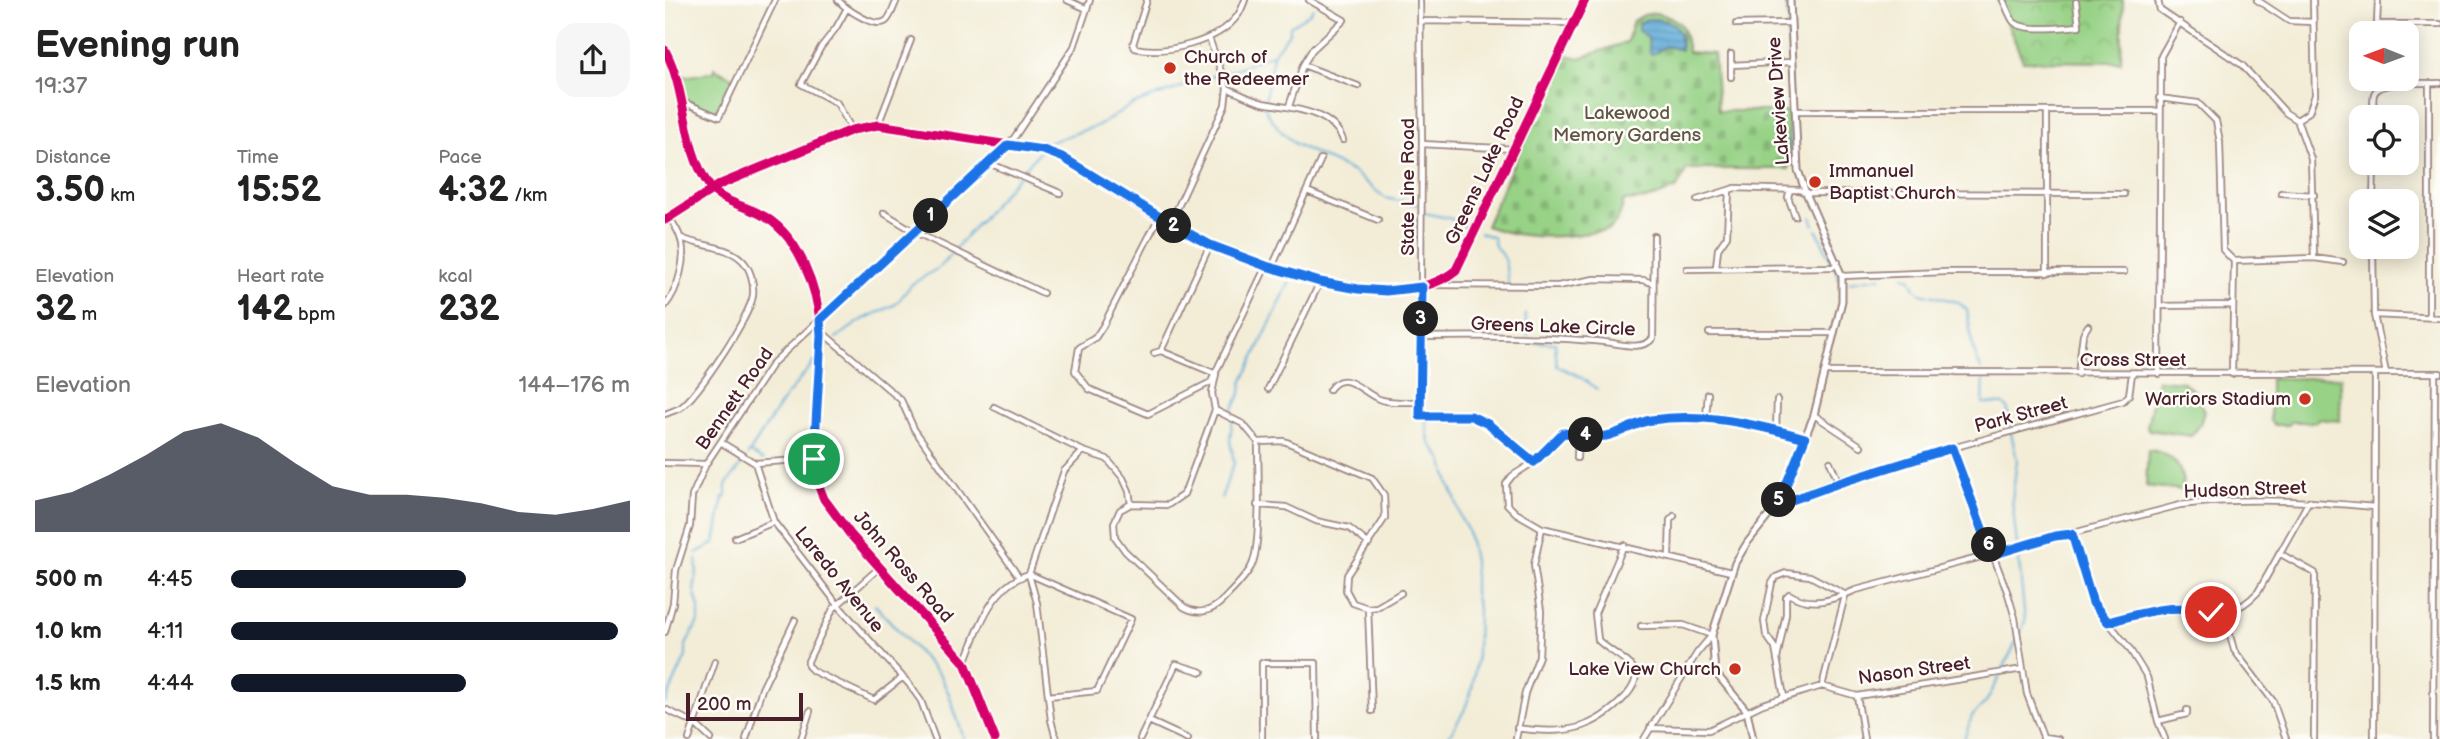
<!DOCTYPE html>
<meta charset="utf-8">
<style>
body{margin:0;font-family:"Balsamiq Sans",sans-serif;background:#f6f6f6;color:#222;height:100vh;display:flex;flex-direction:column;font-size:26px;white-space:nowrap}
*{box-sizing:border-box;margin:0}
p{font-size:23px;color:#767676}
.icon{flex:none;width:38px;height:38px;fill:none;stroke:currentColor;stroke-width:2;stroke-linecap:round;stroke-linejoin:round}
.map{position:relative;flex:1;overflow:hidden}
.details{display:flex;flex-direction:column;background:#fff;width:665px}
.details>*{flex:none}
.needle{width:46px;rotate:271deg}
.fabs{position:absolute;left:1684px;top:21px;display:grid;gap:14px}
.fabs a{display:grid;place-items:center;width:70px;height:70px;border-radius:14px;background:#fff;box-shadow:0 4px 18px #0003;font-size:35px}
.scale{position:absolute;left:21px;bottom:18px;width:117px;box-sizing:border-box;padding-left:7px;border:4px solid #4a1f2b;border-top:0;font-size:19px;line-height:24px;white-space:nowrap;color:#4a1f2b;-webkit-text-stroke:5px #fdfcf7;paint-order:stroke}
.pin{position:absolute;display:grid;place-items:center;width:60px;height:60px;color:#fff;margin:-30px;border:4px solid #fff;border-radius:50%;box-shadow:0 2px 7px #0007}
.km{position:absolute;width:35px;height:35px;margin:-18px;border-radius:50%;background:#222;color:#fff;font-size:19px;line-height:35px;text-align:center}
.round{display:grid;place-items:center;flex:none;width:74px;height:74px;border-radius:21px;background:#f6f6f6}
.headline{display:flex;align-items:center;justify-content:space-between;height:119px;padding:0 35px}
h1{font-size:38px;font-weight:700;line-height:52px}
.metrics{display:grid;grid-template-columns:repeat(3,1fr);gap:10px;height:119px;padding:7px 35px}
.metrics div{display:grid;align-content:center}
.metrics b{font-size:35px;font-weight:700}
.metrics small{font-size:19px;font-weight:400}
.metrics p{font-size:19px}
.chart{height:196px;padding:14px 35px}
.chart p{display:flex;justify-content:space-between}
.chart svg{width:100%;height:126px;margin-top:7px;fill:#111827;opacity:.7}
ul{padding:0 35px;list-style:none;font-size:23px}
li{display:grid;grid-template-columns:112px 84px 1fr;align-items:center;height:52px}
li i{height:18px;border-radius:9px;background:#111827}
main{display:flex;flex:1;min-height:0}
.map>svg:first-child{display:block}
.grass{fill:#97d286;stroke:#707858;stroke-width:2}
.cemetery{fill:url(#cemetery-stones);stroke:#707858;stroke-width:2}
.park{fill:url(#park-crowns);stroke:#707858;stroke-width:2}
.water{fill:url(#water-rules);stroke:#556682;stroke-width:2}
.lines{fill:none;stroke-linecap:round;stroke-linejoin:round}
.stream{stroke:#60acd9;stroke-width:2}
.minor-casing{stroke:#9e8681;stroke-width:8}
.major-casing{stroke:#9e8681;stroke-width:9}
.minor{stroke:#fff;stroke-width:4.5}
.major{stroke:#fff;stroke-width:5}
.cycleway-casing{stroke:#fdfcf7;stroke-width:13}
.cycleway{stroke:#d6006c;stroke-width:9}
.route-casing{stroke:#fff;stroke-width:14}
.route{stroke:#1a73e8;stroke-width:9}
.poi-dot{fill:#c8321e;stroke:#fdfcf7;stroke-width:2.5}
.labels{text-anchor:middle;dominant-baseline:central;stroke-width:5;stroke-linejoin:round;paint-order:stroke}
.poi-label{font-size:19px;fill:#4a1f2b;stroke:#fdfcf7;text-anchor:start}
.street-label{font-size:19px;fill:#4a1f2b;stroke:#fdfcf7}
.park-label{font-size:19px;fill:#615546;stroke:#fdfcf7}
</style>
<main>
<section class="details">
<div class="headline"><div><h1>Evening run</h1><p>19:37</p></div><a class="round"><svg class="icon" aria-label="share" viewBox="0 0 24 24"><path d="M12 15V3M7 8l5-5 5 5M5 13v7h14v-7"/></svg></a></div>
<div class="metrics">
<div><p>Distance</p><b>3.50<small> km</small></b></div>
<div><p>Time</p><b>15:52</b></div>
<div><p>Pace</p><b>4:32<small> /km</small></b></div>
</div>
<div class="metrics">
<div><p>Elevation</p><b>32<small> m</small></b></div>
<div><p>Heart rate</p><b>142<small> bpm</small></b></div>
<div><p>kcal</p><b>232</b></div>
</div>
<div class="chart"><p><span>Elevation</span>144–176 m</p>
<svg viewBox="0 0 160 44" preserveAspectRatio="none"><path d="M0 44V33L10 30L20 24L30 17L40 9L50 6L60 11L70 20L80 28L90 31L100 31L110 32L120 34L130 37L140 38L150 36L160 33V44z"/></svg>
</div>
<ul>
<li><b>500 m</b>4:45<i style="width:59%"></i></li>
<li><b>1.0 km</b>4:11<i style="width:97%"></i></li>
<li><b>1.5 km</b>4:44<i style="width:59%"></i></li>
</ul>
</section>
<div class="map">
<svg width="1775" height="739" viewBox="0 0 1775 739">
<defs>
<pattern id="cemetery-stones" width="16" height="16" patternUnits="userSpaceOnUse" patternTransform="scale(1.75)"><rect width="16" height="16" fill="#97d286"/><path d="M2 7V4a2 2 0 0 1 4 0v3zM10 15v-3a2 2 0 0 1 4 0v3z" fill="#84b474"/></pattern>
<pattern id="park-crowns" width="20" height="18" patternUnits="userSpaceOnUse" patternTransform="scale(1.75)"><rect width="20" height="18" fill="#97d286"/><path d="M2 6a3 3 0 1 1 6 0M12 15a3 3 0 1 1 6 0" fill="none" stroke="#84b474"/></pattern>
<pattern id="water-rules" width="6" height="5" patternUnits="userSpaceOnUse" patternTransform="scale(1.75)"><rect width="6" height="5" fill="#60acd9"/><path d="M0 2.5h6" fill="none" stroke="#518bb0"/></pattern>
</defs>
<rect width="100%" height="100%" fill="#fdfcf7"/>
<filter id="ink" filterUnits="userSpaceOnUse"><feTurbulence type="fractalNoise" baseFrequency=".0143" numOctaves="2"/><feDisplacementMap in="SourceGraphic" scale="14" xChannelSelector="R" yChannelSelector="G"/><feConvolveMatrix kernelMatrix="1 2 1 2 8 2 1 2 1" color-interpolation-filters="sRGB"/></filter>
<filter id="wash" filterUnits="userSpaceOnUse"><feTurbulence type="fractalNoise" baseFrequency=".00686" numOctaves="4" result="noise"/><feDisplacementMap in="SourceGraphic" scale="28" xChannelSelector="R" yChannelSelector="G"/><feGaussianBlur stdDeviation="1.57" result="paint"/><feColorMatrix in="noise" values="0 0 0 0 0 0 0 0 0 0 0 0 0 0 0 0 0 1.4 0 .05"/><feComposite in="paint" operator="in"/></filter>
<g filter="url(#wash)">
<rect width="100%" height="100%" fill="#f3edd7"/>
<path class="grass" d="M49,68L69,78L51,114L17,100L12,78L49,72Z
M1676,377L1675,421L1653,419L1652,422H1625L1624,425H1610L1605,420V379Z
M1492,380L1519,382L1530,392L1539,411L1535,425L1526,436L1484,430L1482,427Z
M1483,450C1506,452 1519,466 1518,490L1481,486Z"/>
<path class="cemetery" d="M990,13C1018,19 1018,25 1023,52L1049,54L1053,111H1123L1124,169H1022L1012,188L984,199L959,201C956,211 954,223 944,229C940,231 932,231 928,232C891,239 856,239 821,226L897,54L915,58L962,42L968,21L979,15Z"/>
<path class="park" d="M1333,0H1458L1456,62L1358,61Z"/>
<path class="water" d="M981,19H992L1009,24L1015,34L1016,50L1001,46L988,54L985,53L983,38L973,30L974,24Z"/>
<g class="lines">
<path class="stream" d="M653,2L655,0
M1122,19V2
M1122,25L1124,59
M1124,66L1126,118
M560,73L608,54L625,32V26L645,13L648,8
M600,100L608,55
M600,106L602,113L615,130L630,144L688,172L720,198L754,205
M1126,127V161
M760,213L787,219L807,231
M1146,217L1149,225
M1152,230L1167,263
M815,233L828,237L830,246L840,259L843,283
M291,248L382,143L437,124L466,105L553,74
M613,248L621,231
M1170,269L1174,279
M1239,276L1245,278L1251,290L1256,293L1293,302L1302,310L1308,349L1316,369
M1184,282L1216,277
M860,314L863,336
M171,338L197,320L231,304L247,284L275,267L287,253
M862,342L890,343L892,366L914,376L932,389
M158,351L163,343
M1319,376L1318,403L1337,404L1342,407L1346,429
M751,399L753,376
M757,408L760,414
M566,413L576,393L577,383L627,277
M761,420L764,442L777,459L784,484L789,495L797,521L803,531L809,561V593L813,608L812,655L807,689L799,711L782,739
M1346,433L1352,460L1347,500L1352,545
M86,453L98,460
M83,455L116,403L152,358
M556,498L569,463L565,440L567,422
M1353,551L1360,621L1355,634
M31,553L50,543L58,497L61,498V485L80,460
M210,605L275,676L284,694L299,739
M1338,669L1351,642
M0,703L21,656V645L34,620V608L29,590L32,570L31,559
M1299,739L1307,716L1321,702L1335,676"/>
</g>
</g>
<g filter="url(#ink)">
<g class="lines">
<g class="minor-casing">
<path id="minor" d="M173,0C180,8 212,31 222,20C226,16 229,6 232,0
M402,0L422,9
M482,0L468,44L470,48C500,55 554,42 573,15C576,11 578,5 580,0
M755,0L757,140L755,416H805L823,424L868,462
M1338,0C1341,6 1344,15 1348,21C1358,33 1399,27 1414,26L1411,2
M1493,0L1495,10L1577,65L1621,113L1632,120L1646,159L1649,258
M1592,0L1624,21L1648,22
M1713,0L1712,24H1775
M181,10L171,28L156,47L136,84L172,103L187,130
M755,21L908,23
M1071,24L1125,23
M0,50C23,93 16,146 45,187C54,200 79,206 93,213C134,232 153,289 156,331L149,459L153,484L159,499L185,534L300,663L330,739
M638,65L693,86
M1066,65L1127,62
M1066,77V54
M562,88C573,93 586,100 598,103C624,108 667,110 678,140
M1494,98L1533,103L1551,121L1555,142L1558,250L1569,261L1567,374
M16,101L54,117L110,0
M624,106L638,65L647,50L679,20L644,0
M1130,111H1494
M1709,117C1709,111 1707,100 1709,94C1715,79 1761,84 1775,83
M1632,120L1644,112L1650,95L1648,0
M213,125L246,40
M757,144L850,149
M324,163L395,193
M1125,190L1123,197L1130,216
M642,191L713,220
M1616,193L1649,195
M1032,200L1070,188L1134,190L1141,193L1459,194
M1708,201L1709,163
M219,213L250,232L378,293
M494,217L438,326L430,338L414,348L410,371L424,389L483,414L546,382L601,266
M0,220L56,184L187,130L213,125L384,151L397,157C445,187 493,221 545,245C604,271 735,317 791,270L920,0
M505,224L560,105L562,88L544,38
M1708,247L1709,315L1721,373
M1569,261L1649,258L1678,262
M607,267L656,159
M1051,267L1053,249L1062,236L1064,190
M1022,269L1168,267L1173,262
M1382,273V112
M1177,276L1280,272H1459
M767,285L893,286L929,279L978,280L987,283
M0,306C13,290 23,256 15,237C13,230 8,223 4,217
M1495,306L1567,305
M1709,315L1775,318
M1764,317V84
M157,332L236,400L249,429L354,577
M1044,333H1169
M756,337C816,336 888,336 947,343C959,345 979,350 988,338L989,236
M496,351L551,374
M489,353L496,351L545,245
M1161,372L1775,373
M1413,374L1418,334L1423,326
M1494,374L1496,56L1515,22
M603,389L655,282
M664,390C681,366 699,396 717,400C729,403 743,402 756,402
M329,407L418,451L442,459L458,478L464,491L466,504
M550,410L519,494L503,505L466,504L455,510L449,523L450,537L460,551L519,607C533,615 547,612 558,600C567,591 580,578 586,567C597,548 593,467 593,442L578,424L550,410L547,393L551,374
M0,414C5,412 11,410 15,408C32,397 86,315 88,295C89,283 86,269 77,260C62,245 35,247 17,238
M1149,415L1196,446
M1041,417L1043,394
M1111,430L1112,400
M593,442L619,441L707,478L719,495L720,518L682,575L681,590L688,603L703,608L712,607L736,593
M57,443L90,463L109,522L173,605L244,684L256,701L270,739
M1287,448L1343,594L1350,618L1362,694L1379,739
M912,458L913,435
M1165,462L1174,483
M0,463L41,464
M90,463L149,459
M1113,504L1269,453L1458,401L1464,395L1467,374
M592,505L621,507L651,521L684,528L704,544
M1407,534L1428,603L1464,648L1482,677L1493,721L1500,739
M70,538L109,522
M1614,553L1650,573L1649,739
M1004,556L1005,520L1009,516
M214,568L168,609L143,661V666L148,671L209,700L238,677
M1066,572L877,528L851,513L842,504L841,484L847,476L869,462L898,433C911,434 928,438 941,436C957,433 970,423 986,420C1040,412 1089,424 1140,438
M364,574L466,619L432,691L383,696
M364,575L372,603L386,720L391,739
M703,608L707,711
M1559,613L1569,650L1608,701L1621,739
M1442,622C1464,616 1485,610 1507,608C1544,604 1560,627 1593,592L1644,501
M976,626L1018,625L1047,635L1032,653L979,739
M0,632L8,603L11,570L25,526L27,496L41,464L108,363L349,138L409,47L425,0
M1112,659L1121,614V597L1124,594C1146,608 1168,600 1191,590L1515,505C1579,497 1645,501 1709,507
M300,663C313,630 325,586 364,574L399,471L418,451
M1157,686L1180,596
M1192,696L1199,739
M1119,697L1110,648L1101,635L1099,621L1107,583L1111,577L1121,573L1145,576L1179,594
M0,709L29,723L46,739
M484,721L523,739
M1493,721L1522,714V710
M852,728C899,735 928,731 961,696C967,689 973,680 970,671C966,661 942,650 933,640L930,613L959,545
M985,728L1044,730L1098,704L1157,686L1192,696L1358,669
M1378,737L1393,739
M24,739L50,661
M81,739L97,689L130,620
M136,739L145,711
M475,739L511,664L537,672
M597,739V663H651L652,739
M851,739L860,693L874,656L876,611L869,565L877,528
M1709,739L1710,374
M1768,739L1770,373"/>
</g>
<g class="major-casing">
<path id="major" d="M1088,739L1082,711L1050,672L1047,635L1070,563L1082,543L1113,504L1149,415L1177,301V276L1141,193L1133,170L1125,0"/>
</g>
<use href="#minor" class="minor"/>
<use href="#major" class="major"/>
<g class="cycleway-casing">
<path id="cycleway" d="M0,50C23,93 16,146 45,187C54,200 79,206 93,213C134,232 153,289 156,331L149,459L153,484L159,499L185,534L300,663L330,739
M0,220L56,184L187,130L213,125L384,151L397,157C445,187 493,221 545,245C604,271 735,317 791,270L920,0"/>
</g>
<use href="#cycleway" class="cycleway"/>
</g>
</g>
<g class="lines" filter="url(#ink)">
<g class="route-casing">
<path id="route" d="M149,459L156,335L155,320L343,145L378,150L397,157L505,223L545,245L601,266L655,282L693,289L721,291L757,287L755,416H806L823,424L869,462L898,433C911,434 928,438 941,436C957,433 970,423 986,420C1039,412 1089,424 1140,438L1113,505L1174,483L1287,448L1327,555L1390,536L1407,534L1428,603L1443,622C1480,612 1508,603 1546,612"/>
</g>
<use href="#route" class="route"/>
</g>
<g class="poi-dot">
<circle cx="505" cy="68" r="7"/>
<circle cx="1150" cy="182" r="7"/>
<circle cx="1640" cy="399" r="7"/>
<circle cx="1070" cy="669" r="7"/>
</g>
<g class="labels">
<g class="poi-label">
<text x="519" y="57">Church of<tspan x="519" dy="22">the Redeemer</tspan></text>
<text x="1164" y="171">Immanuel<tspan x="1164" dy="22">Baptist Church</tspan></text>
<text x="1626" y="399" text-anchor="end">Warriors Stadium</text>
<text x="1056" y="669" text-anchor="end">Lake View Church</text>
</g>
<g class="street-label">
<text transform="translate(1114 101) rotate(-94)">Lakeview Drive</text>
<text transform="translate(820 171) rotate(-65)">Greens Lake Road</text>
<text transform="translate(743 187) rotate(-90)">State Line Road</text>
<text transform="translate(888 327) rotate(2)">Greens Lake Circle</text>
<text x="1468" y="360">Cross Street</text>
<text transform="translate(70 399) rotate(-55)">Bennett Road</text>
<text transform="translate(1356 415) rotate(-15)">Park Street</text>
<text transform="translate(1580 490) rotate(-2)">Hudson Street</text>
<text transform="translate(238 567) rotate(49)">John Ross Road</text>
<text transform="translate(174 580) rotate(51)">Laredo Avenue</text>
<text transform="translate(1249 671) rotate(-8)">Nason Street</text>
</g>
<g class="park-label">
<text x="962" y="113">Lakewood<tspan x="962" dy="22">Memory Gardens</tspan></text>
</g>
</g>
</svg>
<div class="fabs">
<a><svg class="needle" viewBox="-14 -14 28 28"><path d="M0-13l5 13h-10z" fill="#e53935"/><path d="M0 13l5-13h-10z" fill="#767676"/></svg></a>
<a><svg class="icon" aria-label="locate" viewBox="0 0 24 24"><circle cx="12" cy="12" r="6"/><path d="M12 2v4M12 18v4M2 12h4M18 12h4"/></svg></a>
<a><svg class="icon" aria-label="layers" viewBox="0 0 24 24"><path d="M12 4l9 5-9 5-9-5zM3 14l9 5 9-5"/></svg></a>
</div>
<div class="scale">200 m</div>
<div class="pin" style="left:149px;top:459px;background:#1e9e55"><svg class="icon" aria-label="arrive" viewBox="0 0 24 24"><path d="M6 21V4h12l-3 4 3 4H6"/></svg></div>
<div class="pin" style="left:1546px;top:612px;background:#d93025"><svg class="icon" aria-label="check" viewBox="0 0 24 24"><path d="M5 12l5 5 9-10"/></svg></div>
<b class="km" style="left:266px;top:216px">1</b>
<b class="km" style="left:509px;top:226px">2</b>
<b class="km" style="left:756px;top:319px">3</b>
<b class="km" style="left:921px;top:435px">4</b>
<b class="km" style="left:1114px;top:500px">5</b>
<b class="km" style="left:1324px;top:545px">6</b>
</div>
</main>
